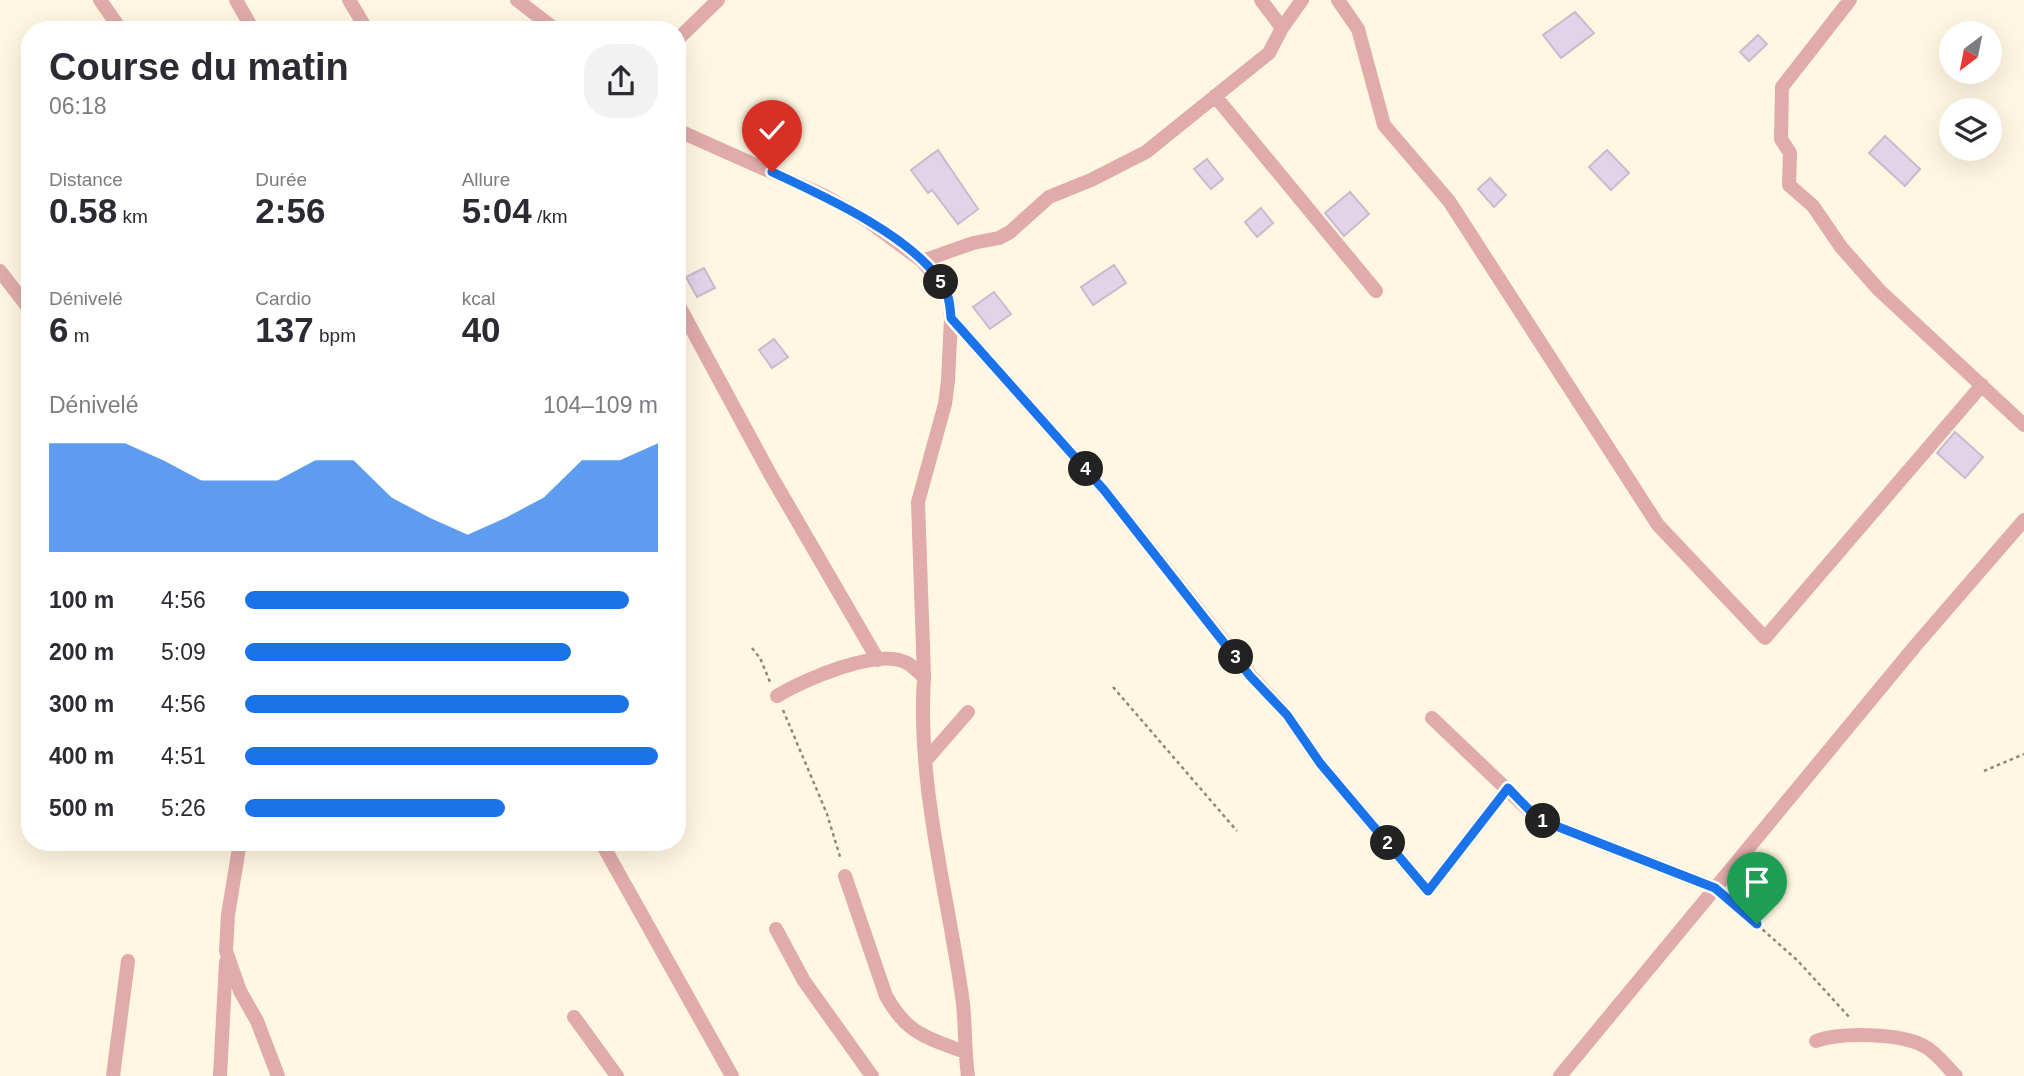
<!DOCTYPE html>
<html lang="fr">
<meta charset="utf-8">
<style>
body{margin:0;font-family:Arial,sans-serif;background:#f2f2f3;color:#2b2b33;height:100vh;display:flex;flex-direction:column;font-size:26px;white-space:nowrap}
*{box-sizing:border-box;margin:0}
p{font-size:23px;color:#7c7c81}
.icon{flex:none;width:38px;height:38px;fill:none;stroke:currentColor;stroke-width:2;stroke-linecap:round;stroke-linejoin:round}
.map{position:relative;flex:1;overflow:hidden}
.panel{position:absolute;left:21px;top:21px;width:665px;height:830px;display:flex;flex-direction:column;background:#fff;border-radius:28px;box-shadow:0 7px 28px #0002}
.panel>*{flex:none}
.needle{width:46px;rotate:212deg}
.fabs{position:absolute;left:1939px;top:21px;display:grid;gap:14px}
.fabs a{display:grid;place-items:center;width:63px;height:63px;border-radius:50%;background:#fff;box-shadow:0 7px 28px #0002;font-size:35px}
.pin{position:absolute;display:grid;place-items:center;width:60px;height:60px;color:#fff;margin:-72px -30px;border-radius:50% 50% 50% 0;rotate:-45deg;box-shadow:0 0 7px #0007}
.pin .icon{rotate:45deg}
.km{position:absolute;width:35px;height:35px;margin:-18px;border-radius:50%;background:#222;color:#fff;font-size:19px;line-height:35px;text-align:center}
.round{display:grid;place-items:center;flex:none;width:74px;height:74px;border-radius:28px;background:#f2f2f3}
.headline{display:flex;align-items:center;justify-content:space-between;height:119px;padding:0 28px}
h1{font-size:38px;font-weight:800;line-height:52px}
.stats{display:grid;grid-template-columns:repeat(3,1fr);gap:10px;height:119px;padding:7px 28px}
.stats div{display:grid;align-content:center}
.stats b{font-size:35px;font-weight:800}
.stats small{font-size:19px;font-weight:400}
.stats p{font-size:19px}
.chart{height:196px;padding:14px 28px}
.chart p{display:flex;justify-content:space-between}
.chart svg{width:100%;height:126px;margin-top:7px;fill:#1a73e8;opacity:.7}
ul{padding:0 28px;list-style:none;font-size:23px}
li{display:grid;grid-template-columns:112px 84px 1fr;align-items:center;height:52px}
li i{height:18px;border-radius:9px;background:#1a73e8}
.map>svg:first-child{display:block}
.building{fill:#e2d4e8;stroke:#c8bbce;stroke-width:2}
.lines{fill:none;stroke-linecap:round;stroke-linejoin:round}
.path{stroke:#8f897a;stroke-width:2.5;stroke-dasharray:3.5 3.5;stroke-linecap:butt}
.street{stroke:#e0abaa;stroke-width:14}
.route-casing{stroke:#fff;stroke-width:14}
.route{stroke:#1a73e8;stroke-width:9}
</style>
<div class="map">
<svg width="2024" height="1076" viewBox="0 0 2024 1076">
<rect width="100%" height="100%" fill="#fff7e1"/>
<path class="building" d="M1575,12L1594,33L1561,58L1543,35Z
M1758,35L1767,44L1749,61L1740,52Z
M1885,136L1920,169L1905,186L1869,153Z
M938,150L978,209L958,224L932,190L928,193L911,170Z
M1607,150L1629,173L1611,190L1589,167Z
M1207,159L1223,179L1211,189L1194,169Z
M1490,178L1506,195L1494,207L1478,189Z
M1350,192L1369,214L1344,236L1325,213Z
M1261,208L1273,223L1257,237L1245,222Z
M1114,265L1126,283L1093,305L1081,287Z
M704,268L715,288L697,297L686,277Z
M994,292L1011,314L990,329L973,307Z
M774,339L788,357L772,368L759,350Z
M1955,432L1983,457L1965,478L1937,453Z"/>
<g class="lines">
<path class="path" d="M752,648L760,658L770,682
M1113,687L1237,831
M783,710L827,814L841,860
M1984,771L2024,754
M1726,897L1798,961L1851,1019"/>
<path class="street" d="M100,0L121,30
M236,0L253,30
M349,0L367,30
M517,0L556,30
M1261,0L1282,28
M1338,0L1358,29L1384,125L1449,201L1658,525L1765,638L1982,385
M1850,0L1782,87L1781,139L1790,153L1789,185L1813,206L1841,247L1879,290L2024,425
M677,40L718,0
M1215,96L1376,291
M677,130L825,196L868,221L922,261L944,287L949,300L951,318L948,381L945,404L918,502L924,677C917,785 947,890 962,996C966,1022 964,1049 968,1076
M922,261L973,243L999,238L1010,232L1049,197L1091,180L1146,152L1269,53L1282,28L1302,0
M0,271L30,310
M677,302L770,474L878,660
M951,318L1104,490L1250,675L1287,715L1320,763L1428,891L1508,788
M777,696C803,680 878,647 907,663C913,666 919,673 924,677
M1432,718L1538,819L1715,888
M926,760L968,712
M240,842L228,915L226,951L240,991L257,1021L278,1076
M601,842L732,1076
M845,876L886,996C907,1034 927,1038 965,1052
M776,929L804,981L872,1076
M574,1017L617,1076
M1816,1041C1841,1032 1900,1033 1924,1046C1936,1052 1946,1066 1956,1076
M113,1076L128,961
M220,1076L226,962
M1560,1076L1916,645L2024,520"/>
</g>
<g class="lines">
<g class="route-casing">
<path id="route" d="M772,172C822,195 917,238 944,287C950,297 950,308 951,318L1104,490L1250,676L1287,715L1320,763L1428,891L1508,788L1538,819L1715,888L1757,924"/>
</g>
<use href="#route" class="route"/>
</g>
</svg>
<div class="fabs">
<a><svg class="needle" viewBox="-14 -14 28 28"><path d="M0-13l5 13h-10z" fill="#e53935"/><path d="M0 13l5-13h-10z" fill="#7c7c81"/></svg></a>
<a><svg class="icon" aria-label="layers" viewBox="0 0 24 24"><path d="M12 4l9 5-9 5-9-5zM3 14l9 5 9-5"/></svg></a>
</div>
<div class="pin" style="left:1757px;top:924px;background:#1e9e55"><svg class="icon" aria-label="arrive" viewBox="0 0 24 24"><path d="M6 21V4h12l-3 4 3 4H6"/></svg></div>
<div class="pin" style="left:772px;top:172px;background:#d93025"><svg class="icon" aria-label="check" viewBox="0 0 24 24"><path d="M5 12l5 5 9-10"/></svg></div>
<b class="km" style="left:1543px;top:821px">1</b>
<b class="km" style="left:1388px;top:843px">2</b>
<b class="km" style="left:1236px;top:657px">3</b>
<b class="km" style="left:1086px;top:469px">4</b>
<b class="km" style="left:941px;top:282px">5</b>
<section class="panel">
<div class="headline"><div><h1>Course du matin</h1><p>06:18</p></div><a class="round"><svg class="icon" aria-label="share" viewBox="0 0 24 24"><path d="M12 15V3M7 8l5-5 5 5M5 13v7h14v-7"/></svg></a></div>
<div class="stats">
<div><p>Distance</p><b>0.58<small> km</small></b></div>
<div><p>Durée</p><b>2:56</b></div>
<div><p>Allure</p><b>5:04<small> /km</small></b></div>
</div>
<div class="stats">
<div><p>Dénivelé</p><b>6<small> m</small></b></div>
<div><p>Cardio</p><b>137<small> bpm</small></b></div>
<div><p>kcal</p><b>40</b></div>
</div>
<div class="chart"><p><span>Dénivelé</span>104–109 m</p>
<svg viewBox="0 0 160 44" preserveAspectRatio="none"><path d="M0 44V6L10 6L20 6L30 12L40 19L50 19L60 19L70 12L80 12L90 25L100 32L110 38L120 32L130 25L140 12L150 12L160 6V44z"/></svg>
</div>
<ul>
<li><b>100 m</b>4:56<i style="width:93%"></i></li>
<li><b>200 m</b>5:09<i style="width:79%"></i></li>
<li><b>300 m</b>4:56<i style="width:93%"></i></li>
<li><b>400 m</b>4:51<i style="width:100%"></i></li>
<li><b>500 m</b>5:26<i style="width:63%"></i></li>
</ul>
</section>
</div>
